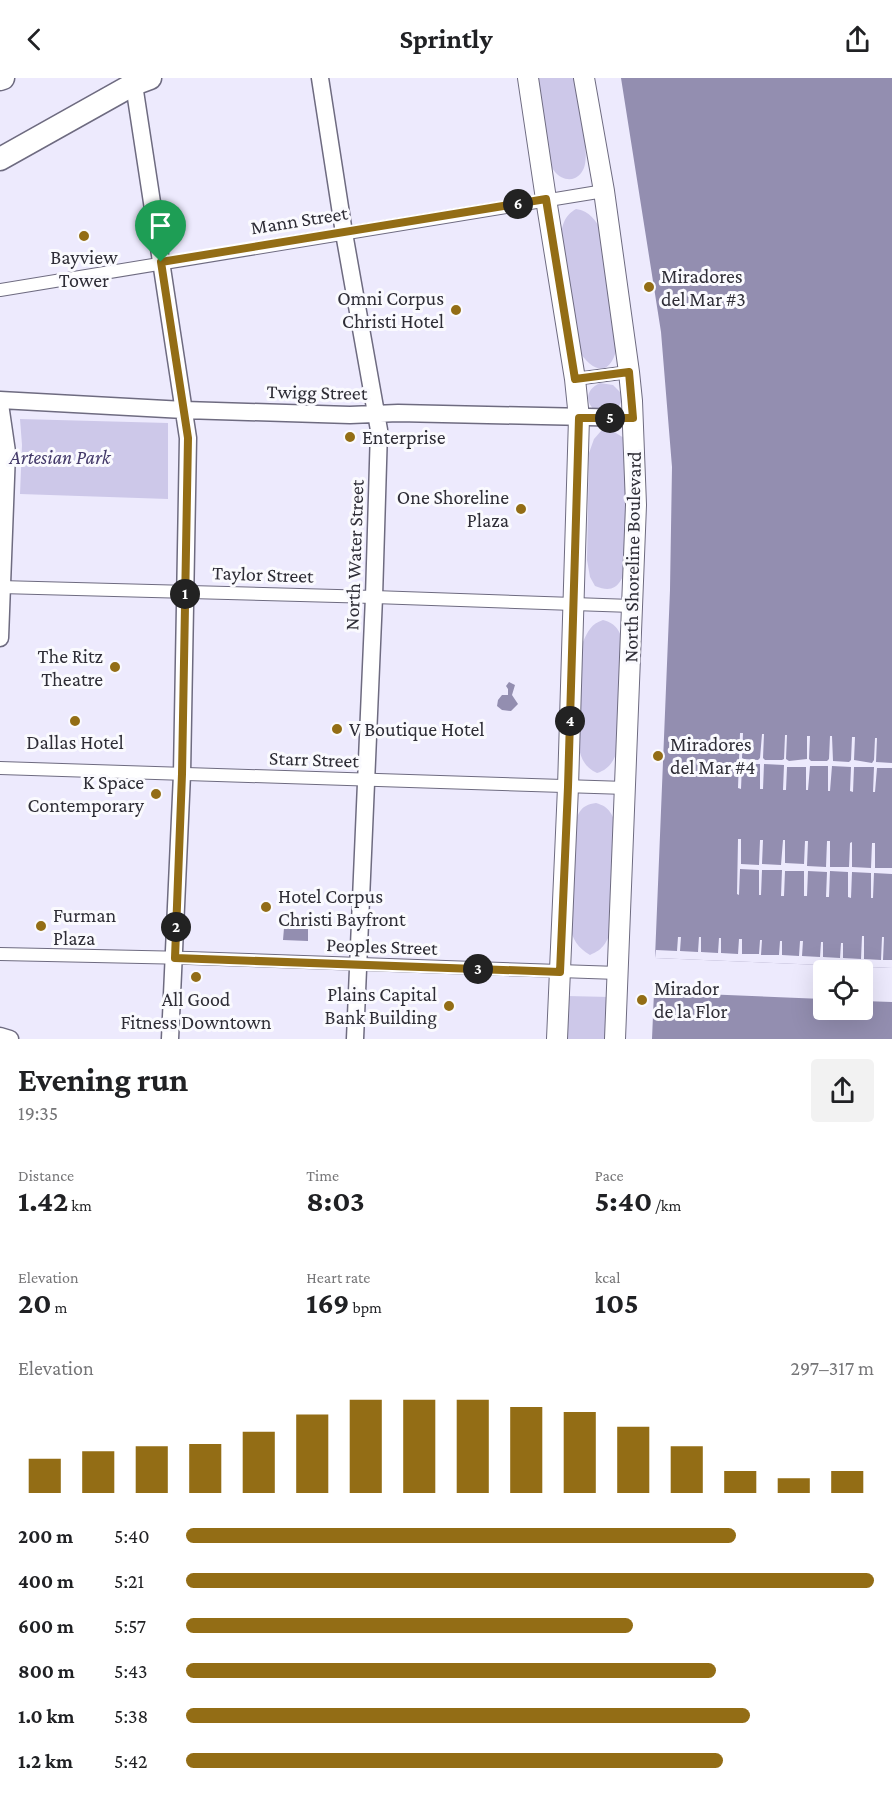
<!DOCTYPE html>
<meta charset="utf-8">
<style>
body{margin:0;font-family:"Crimson Pro",serif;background:#f2f2f2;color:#202124;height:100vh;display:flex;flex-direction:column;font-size:22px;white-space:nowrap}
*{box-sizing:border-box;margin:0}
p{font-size:20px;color:#757577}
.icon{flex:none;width:33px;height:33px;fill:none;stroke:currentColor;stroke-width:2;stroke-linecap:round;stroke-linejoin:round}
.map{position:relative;height:961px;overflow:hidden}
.side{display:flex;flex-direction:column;background:#fff;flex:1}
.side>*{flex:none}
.fabs{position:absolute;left:813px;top:882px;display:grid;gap:12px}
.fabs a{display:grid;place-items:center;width:60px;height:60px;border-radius:6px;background:#fff;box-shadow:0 6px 24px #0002;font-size:30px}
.pin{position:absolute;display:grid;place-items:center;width:51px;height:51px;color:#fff;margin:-62px -26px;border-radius:50% 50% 50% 0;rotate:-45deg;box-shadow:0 0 6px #0007}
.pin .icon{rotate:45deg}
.km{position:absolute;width:30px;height:30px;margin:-15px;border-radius:50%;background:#222;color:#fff;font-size:16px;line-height:30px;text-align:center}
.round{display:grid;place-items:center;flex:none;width:63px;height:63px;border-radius:6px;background:#f2f2f2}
.headline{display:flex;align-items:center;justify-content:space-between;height:102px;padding:0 18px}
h1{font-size:33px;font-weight:700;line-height:45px}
.stats{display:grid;grid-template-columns:repeat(3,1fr);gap:9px;height:102px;padding:6px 18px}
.stats div{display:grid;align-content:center}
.stats b{font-size:30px;font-weight:700}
.stats small{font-size:16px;font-weight:400}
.stats p{font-size:16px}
.chart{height:168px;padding:12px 18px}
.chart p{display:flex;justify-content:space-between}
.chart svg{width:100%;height:108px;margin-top:6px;stroke:#936d15;stroke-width:6}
ul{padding:0 18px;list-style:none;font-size:20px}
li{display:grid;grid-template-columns:96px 72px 1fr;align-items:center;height:45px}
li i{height:15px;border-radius:8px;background:#936d15}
header{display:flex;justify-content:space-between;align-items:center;height:78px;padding:0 18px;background:#fff;font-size:27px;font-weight:700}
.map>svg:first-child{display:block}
.green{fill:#cdc8e9}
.water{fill:#938eb0}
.pier{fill:#edeafd}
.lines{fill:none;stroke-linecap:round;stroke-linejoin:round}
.street-casing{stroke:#6e6b80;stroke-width:14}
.secondary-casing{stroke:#6e6b80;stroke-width:19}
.primary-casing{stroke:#6e6b80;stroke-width:22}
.highway-casing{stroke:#6e6b80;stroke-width:25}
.street{stroke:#fff;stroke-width:12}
.secondary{stroke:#fff;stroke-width:16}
.primary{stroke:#fff;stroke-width:20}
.highway{stroke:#fff;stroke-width:22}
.route-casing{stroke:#fff;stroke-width:12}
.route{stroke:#936d15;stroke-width:8}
.poi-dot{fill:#936d15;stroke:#fafafe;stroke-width:2}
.labels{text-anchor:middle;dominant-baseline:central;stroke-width:6;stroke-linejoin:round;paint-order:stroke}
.street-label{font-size:20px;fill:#2e2d36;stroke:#fafafe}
.poi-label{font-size:20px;fill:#2e2d36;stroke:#fafafe;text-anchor:start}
.park-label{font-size:20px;font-style:italic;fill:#433969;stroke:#fafafe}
</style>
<header><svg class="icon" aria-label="back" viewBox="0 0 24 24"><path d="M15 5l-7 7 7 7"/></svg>Sprintly<svg class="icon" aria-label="share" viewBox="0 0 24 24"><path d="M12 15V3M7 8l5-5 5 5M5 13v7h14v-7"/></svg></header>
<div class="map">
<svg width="892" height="961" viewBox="0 0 892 961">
<rect width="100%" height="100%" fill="#edeafd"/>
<path class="green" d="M534,0H574C577,20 589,69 585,86C584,92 580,98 575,100C568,103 560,100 555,94C543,80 538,20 534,0Z
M576,131C590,133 595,142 602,153L618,263C613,298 595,299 577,270L560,159C563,146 564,138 576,131Z
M600,305L613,307L622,316C623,333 609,333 596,334C585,324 585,312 600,305Z
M20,341L168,345V421L20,416L22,367Z
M611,352L624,360L628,371V486C621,504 617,517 595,508L590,499L587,482L589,375L594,361L601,353Z
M603,542C617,546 619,552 624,566L619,668C615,680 611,691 597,695C584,689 581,680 578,667L583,564C588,553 591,546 603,542Z
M596,725C610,729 612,736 617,749L612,851C606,865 604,871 590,877C578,870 572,861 570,848L574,750C578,735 580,727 596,725Z
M567,918L610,919L608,961H566Z"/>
<path class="water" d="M621,0H892V890L655,880L670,512L672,389L661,254Z
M509,604L515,607L512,617L518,626L511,633L502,632L497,628L498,622L502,617H508V611L506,608Z
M284,850L308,851V863L283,862Z
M654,914L823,921L824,932H862L863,923L892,924V961H652Z"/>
<path class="pier" d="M740,655H743L742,680L744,681L758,682L760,680L762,656H764L763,680L765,682H782L784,681L785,657H787L786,681L789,683L807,681V658H810L809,681L811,683H827L829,681L830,658H832L833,683L849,684L851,682L852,659H855L854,682L872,685L874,682L875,660H877L876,684L892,685V690H877L875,714H873L874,689H854L853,714L850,713L851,689L832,688L830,713H828V688H810L808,712H806V689H787L786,712H783L784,687L764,686L763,711H760V686H742L741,711L738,710Z
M738,761H741V786L759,787L760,762H763L762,786L781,787L783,762H785V785L804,786L805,763H808L807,788L826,789L827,763H830V789H849L850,765L852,764V789L871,790L872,765H875V790H892V796L874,795L873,820H871V795L852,794L851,820L848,819V794L830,793L829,819H826L827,794L808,793L807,818H804V793H785L784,818H781L782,792H762L761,817H759V792L740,791L739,817L737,816Z
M862,858H864V881L881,882L882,859H884L883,882H892V890L655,880L656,872L677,873L678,859H681L680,873L698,874L699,859H701V874L718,875L719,860H721V875L738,876L739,861H742V876H759L760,862H762L761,877H779L780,863H782V877L799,878L800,863H803L802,878L820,879L821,864H823V879L840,880L841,865H843V880L861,881Z"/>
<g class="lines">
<g class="street-casing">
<path id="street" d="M0,212L604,113
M575,301L629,294
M0,509L374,519L632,528
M0,690L626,710
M0,876L189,880L618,895"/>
</g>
<g class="secondary-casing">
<path id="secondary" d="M133,0L188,360L182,696L170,961
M320,0L344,155L379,352L374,519L355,961
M0,322L184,332L350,337L398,335L633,340
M0,326L7,374L0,560
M0,958L10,961"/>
</g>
<g class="primary-casing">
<path id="primary" d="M528,0L546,121L575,301L579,340L568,709L557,961
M584,0L604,113L629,294L632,323L636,427L615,961"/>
</g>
<g class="highway-casing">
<path id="highway" d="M0,1L3,0
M0,81L134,6L150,0"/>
</g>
<use href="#street" class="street"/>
<use href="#secondary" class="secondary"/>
<use href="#primary" class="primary"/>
<use href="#highway" class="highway"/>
</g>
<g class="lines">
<g class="route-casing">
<path id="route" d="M546,121L575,301L629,294L633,340H579L568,709L560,894L175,880L182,696L188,360L161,184Z"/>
</g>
<use href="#route" class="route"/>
</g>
<g class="poi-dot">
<circle cx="84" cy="158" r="6"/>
<circle cx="649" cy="209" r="6"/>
<circle cx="456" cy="232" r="6"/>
<circle cx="350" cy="359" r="6"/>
<circle cx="521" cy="431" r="6"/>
<circle cx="115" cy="589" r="6"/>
<circle cx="75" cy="643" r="6"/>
<circle cx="337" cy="651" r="6"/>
<circle cx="658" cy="678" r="6"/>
<circle cx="156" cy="716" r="6"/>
<circle cx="266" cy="829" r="6"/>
<circle cx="41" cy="848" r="6"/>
<circle cx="196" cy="899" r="6"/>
<circle cx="642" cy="922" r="6"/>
<circle cx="449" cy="928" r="6"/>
</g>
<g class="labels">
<g class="street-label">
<text transform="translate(299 142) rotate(-9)">Mann Street</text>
<text transform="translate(317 314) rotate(1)">Twigg Street</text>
<text transform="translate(354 477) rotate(-88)">North Water Street</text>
<text transform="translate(632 479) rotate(-89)">North Shoreline Boulevard</text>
<text transform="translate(263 496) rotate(2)">Taylor Street</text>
<text transform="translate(314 681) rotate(2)">Starr Street</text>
<text transform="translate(382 868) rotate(2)">Peoples Street</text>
</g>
<g class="poi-label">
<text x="84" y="179" text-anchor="middle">Bayview<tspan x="84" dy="23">Tower</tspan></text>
<text x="661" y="198">Miradores<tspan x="661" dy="23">del Mar #3</tspan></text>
<text x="444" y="220" text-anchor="end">Omni Corpus<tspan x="444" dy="23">Christi Hotel</tspan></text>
<text x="362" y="359">Enterprise</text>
<text x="509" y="419" text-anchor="end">One Shoreline<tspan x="509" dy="23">Plaza</tspan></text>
<text x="103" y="578" text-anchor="end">The Ritz<tspan x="103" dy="23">Theatre</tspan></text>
<text x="349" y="651">V Boutique Hotel</text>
<text x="75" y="664" text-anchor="middle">Dallas Hotel</text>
<text x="670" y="666">Miradores<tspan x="670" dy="23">del Mar #4</tspan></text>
<text x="144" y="704" text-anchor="end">K Space<tspan x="144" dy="23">Contemporary</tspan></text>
<text x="278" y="818">Hotel Corpus<tspan x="278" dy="23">Christi Bayfront</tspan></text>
<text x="53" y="837">Furman<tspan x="53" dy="23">Plaza</tspan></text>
<text x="654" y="910">Mirador<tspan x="654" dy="23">de la Flor</tspan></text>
<text x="437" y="916" text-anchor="end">Plains Capital<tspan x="437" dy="23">Bank Building</tspan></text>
<text x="196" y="921" text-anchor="middle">All Good<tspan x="196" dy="23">Fitness Downtown</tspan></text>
</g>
<g class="park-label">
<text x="60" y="379">Artesian Park</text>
</g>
</g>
</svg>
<div class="fabs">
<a><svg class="icon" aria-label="locate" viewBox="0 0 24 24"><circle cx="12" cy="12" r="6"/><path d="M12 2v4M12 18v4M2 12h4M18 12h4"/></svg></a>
</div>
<div class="pin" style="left:161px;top:184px;background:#1e9e55"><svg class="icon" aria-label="arrive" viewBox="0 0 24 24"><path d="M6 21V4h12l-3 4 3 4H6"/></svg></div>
<b class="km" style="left:185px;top:516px">1</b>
<b class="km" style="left:176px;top:849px">2</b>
<b class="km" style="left:478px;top:891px">3</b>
<b class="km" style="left:570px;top:643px">4</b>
<b class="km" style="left:610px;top:340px">5</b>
<b class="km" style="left:518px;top:126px">6</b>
</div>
<section class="side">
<div class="headline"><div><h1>Evening run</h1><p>19:35</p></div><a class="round"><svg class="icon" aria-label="share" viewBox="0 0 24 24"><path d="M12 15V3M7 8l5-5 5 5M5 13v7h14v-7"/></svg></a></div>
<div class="stats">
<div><p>Distance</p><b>1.42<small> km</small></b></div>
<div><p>Time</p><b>8:03</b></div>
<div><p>Pace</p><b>5:40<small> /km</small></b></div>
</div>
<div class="stats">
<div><p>Elevation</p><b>20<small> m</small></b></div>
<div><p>Heart rate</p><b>169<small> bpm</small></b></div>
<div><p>kcal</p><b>105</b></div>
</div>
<div class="chart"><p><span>Elevation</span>297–317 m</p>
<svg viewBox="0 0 160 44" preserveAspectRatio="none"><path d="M5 44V30M15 44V27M25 44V25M35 44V24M45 44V19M55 44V12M65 44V6M75 44V6M85 44V6M95 44V9M105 44V11M115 44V17M125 44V25M135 44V35M145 44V38M155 44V35"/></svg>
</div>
<ul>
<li><b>200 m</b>5:40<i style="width:80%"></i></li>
<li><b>400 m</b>5:21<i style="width:100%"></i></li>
<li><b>600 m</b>5:57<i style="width:65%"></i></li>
<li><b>800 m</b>5:43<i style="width:77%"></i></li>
<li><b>1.0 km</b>5:38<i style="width:82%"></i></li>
<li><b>1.2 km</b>5:42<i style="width:78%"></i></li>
</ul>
</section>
